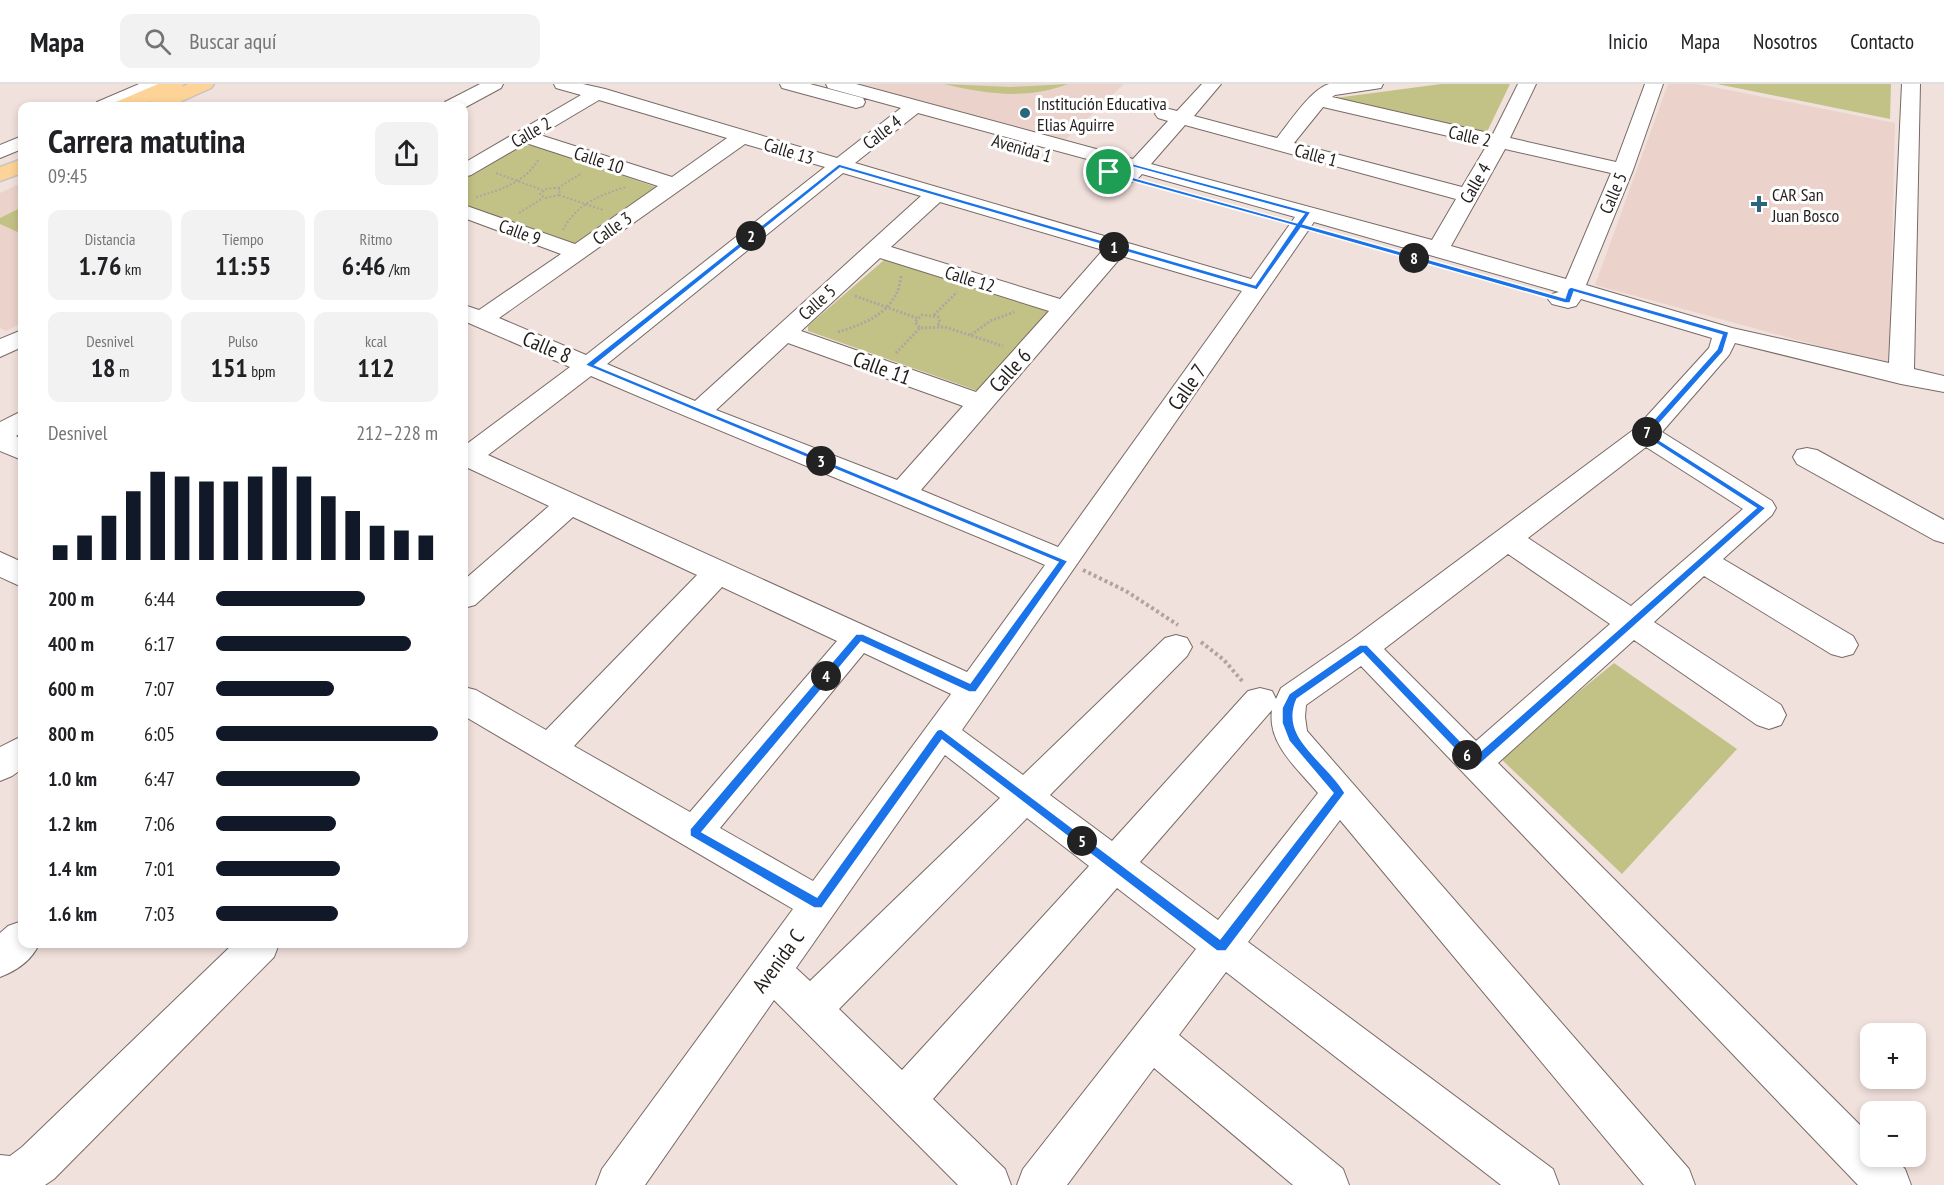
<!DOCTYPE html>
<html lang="es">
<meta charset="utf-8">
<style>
body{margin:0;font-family:"PT Sans Narrow",sans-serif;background:#f2f2f2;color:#202124;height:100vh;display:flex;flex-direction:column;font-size:22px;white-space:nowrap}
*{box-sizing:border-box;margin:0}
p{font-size:20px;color:#757577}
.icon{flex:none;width:33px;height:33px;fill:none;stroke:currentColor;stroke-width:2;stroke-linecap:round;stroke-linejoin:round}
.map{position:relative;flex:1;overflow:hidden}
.details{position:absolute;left:18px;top:18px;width:450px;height:846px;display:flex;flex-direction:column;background:#fff;border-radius:12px;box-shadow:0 3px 9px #0003}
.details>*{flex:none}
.tools{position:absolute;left:1860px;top:939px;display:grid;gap:12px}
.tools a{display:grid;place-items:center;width:66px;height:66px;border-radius:12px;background:#fff;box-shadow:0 3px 9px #0003;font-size:30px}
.pin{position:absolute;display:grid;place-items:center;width:51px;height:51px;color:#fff;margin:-26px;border:3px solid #fff;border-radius:50%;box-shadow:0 2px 6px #0007}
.km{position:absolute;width:30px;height:30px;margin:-15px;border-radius:50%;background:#222;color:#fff;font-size:16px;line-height:30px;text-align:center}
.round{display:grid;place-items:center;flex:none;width:63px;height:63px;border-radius:12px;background:#f2f2f2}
.summary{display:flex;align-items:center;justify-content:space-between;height:102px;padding:0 30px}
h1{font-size:33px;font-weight:700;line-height:45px}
.stats{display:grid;grid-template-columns:repeat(3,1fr);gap:9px;height:102px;padding:6px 30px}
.stats div{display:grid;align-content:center;border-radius:12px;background:#f2f2f2;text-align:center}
.stats b{font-size:26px;font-weight:700}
.stats small{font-size:16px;font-weight:400}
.stats p{font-size:16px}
.chart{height:168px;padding:12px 30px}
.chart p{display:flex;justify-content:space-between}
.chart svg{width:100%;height:108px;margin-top:6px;stroke:#111827;stroke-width:6}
ul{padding:0 30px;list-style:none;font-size:20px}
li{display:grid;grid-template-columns:96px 72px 1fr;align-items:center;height:45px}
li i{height:15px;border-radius:8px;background:#111827}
header{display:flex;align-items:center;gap:36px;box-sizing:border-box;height:84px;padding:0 30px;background:#fff;border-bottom:2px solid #e0e0e0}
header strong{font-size:28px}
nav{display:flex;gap:33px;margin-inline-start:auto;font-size:21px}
.search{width:420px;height:54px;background:#f2f2f2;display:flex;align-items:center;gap:15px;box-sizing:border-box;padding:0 21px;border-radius:12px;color:#757577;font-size:22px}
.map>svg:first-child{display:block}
.built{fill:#ebd3cb}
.green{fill:#c3c286}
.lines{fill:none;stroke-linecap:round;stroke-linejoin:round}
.minor-casing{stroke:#786a66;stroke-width:2}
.major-casing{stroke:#c6c4c4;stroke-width:3}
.path-far2{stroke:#b1a4a0;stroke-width:2;stroke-dasharray:2 2;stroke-linecap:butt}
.path-far1{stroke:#b1a4a0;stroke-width:3;stroke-dasharray:2 2;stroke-linecap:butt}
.path{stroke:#b1a4a0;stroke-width:4;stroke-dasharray:3 3;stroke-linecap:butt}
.minor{fill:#fff;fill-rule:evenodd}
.major{fill:#fdd398;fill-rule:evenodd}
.route{fill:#1a73e8;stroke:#fff;stroke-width:1.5;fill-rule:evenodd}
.poi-dot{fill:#2b667e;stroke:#fff;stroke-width:2}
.labels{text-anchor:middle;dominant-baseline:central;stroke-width:6;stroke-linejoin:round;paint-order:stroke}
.far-poi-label{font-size:18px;fill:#231e1c;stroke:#fff;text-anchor:start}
.far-street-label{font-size:18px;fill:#231e1c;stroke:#fff}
.street-label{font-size:21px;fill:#231e1c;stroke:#fff}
</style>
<header>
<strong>Mapa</strong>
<div class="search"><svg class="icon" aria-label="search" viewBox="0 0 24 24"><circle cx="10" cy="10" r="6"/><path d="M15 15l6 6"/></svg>Buscar aquí</div>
<nav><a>Inicio</a><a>Mapa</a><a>Nosotros</a><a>Contacto</a></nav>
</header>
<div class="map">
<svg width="1944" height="1101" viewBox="0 0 1944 1101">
<rect width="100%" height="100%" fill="#f1e1dc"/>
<path class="built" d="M848,0H1124L1063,58Z
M1668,0H1698L1895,39L1889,281L1595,201Z
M19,100L22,101V239L6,247L0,244V109Z"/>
<path class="green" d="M944,0L1010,3L1068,0C1027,16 985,10 944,0Z
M1441,0H1510L1486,50L1335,14Z
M1717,0H1891L1890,35Z
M533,61L659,104L574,163L464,122V95L522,62Z
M22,123V150L0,140V134Z
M889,175L1050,228L978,307L808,247V242L884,176Z
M1614,579L1737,665L1622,790L1499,673Z"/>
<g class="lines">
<g class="minor-casing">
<path id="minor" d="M139,0H164L162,4L119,22H94L97,18Z
M480,0H503L501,4L464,24L442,22L445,18Z
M554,0H583L605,5L837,74L901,24L828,4L826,0H856L1133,75L1168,37L1158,34L1155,30L1158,26L1165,24L1177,27L1202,0H1221L1194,32L1277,54C1289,39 1311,5 1329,0H1383L1381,4L1335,11L1332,13L1493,50L1518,0H1536L1510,54L1616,78L1645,0H1663L1633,86L1586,201L1732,244L1889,279L1902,0H1920L1914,285L1944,292V308L1901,300L1735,259L1729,271L1662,348L1772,417L1776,424L1772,431L1723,475L1853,552L1858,561L1853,570L1842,573L1831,570L1704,492L1654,538L1781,621L1786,631L1781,641L1769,645L1757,641L1634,556L1498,679L1870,1051V1072H1892L1905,1085L1911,1101H1858L1361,582L1306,621L1305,633L1307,647L1689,1085L1695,1101H1644L1340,736L1248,858L1553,1085L1559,1101H1501L1226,888L1179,951L1343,1085L1349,1101H1293L1154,984L1067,1101H1017L1023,1085L1196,865L1117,804L933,1015L1005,1085L1011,1101H958L774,916L645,1101H596L602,1085L793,825L464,632V603L476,606L546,646L697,491L573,433L475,521L464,524V496L549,422L468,384L464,385V362L570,283L464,237V221L479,226L561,170L464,134V121L575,160L658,102L526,59L471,91L464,93V79L581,11L556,4ZM599,16L727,54L672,93L540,51ZM1323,23L1487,61L1462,103L1294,59ZM918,29L1124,85L1118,93L1121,97C1131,100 1135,98 1142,90L1295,133L1251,195L855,79ZM1185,41L1456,115L1432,156L1151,80ZM745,60L825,83L586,271L499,234ZM1505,65L1611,89L1566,195L1451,162ZM843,89L921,112L695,317L607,280ZM940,118L1103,166L1060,215L891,163ZM1314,138L1559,208L1552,210L1548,215L1552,220L1568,224L1576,222L1581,215L1712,254L1709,264L1636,344L1352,555L1281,604L1276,615L1272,607L1260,604L1248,607L1112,757L1050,711L1187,572L1192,563L1187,554L1176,551L1165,554L1023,691L962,646ZM1122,172L1242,207L1058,463L921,406ZM880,174L1049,227L976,308L801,247ZM788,259L963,322L897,396L716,326ZM591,292C742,357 894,417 1045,481L967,588L488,371ZM1646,363L1743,425L1631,522L1528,454ZM1508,470L1610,540L1476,657L1384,565ZM722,503L837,557L690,728L574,662ZM864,569L951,610L813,797L720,744ZM1272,626C1267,660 1298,685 1318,709L1218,836L1140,778ZM945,671L1000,714L810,897L796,884ZM1027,734L1089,782L902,986L839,925Z
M780,0H810L863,14L865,18L863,22L856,24L782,4Z
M22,52V65L0,74V61Z
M22,246V263L0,273V255Z
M22,327V348L16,352L22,356V376L0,367V338Z
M1807,364L1817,366L1944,436V459L1934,456L1797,380L1793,373L1797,366Z
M0,468L22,478V503L0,493Z
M22,652V685L12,692L0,697V663Z
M22,837V860H39C32,876 16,887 0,893V849L8,842Z
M233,860H279L274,873L54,1095L45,1101H0V1071L10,1072L22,1063Z"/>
</g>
<g class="major-casing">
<path id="major" d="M158,0H184L182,3L188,0H214L211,4L171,22H149L151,17L139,22H113L116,18Z
M22,75V89L0,97V83Z"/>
</g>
<path class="path-far2" d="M496,89L542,106
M554,104L560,105L559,111L545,114L540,110L546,105Z
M558,104L582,89
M559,111L603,126
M476,113C501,106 525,98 539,75
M519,129L543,114
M563,146C576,120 600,111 626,103"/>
<path class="path-far1" d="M855,212L917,234
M934,231L957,208
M938,241L940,238L938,233L922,231L915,238L920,244L945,243L1003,262
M838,248C868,239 898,226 901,192
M971,251L990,237L1014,228
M896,269L920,244"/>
<path class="path" d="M1083,486L1126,507L1178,541
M1201,558L1224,576L1243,598"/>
<use href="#minor" class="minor"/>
<use href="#major" class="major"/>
</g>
<path class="route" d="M1119,76L1311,128L1303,140L1565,214L1568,205L1571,203L1729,248L1723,268L1650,350L1766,424L1478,682H1471L1363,569L1297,615C1279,655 1328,678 1345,709L1226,867H1217L942,656L822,824H814L690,752V745L856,550H863L970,599L1058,478L585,281L839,80L1255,201L1295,142L1107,90ZM1122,80L1304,130L1297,139L1113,88ZM840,84L1257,206L1301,144L1565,219H1570L1574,208L1722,251L1717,265L1641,350L1756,424L1475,672L1367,561H1360L1289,610L1282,624V639L1289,657L1333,709L1220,855L941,645L937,646L817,813L702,748L861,558L969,608H976L1068,477L595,281Z"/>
<g class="poi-dot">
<circle cx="1025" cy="29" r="6"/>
<path d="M1756 111h6v6h6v6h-6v6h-6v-6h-6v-6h6z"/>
</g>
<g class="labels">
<g class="far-poi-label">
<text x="1037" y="19">Institución Educativa<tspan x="1037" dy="21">Elias Aguirre</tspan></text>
<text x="1772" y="110">CAR San<tspan x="1772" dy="21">Juan Bosco</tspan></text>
</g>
<g class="far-street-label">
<text transform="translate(531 48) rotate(-30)">Calle 2</text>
<text transform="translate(882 48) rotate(-38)">Calle 4</text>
<text transform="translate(1470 52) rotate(13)">Calle 2</text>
<text transform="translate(1022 64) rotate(16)">Avenida 1</text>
<text transform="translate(789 67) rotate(17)">Calle 13</text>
<text transform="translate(1316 71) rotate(15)">Calle 1</text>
<text transform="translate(599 76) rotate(18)">Calle 10</text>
<text transform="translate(1475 99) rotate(-60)">Calle 4</text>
<text transform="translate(1613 109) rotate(-67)">Calle 5</text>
<text transform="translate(612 144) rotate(-35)">Calle 3</text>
<text transform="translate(520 148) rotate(20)">Calle 9</text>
<text transform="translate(970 195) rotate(17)">Calle 12</text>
<text transform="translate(817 218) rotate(-42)">Calle 5</text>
</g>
<g class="street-label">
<text transform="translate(547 263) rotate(23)">Calle 8</text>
<text transform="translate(882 284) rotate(20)">Calle 11</text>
<text transform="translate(1010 286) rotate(-48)">Calle 6</text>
<text transform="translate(1187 303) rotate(-55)">Calle 7</text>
<text transform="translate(778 877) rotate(-54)">Avenida C</text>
</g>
</g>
</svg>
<div class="tools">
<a>+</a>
<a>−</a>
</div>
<div class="pin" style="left:1109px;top:88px;background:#1e9e55"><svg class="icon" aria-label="arrive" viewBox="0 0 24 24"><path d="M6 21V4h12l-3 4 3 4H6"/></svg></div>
<b class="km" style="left:1114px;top:163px">1</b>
<b class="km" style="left:751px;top:152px">2</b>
<b class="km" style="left:821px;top:377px">3</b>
<b class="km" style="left:826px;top:592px">4</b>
<b class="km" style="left:1082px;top:757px">5</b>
<b class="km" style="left:1467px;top:671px">6</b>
<b class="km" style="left:1647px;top:348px">7</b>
<b class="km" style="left:1414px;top:174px">8</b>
<section class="details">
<div class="summary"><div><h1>Carrera matutina</h1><p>09:45</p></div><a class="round"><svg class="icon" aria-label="share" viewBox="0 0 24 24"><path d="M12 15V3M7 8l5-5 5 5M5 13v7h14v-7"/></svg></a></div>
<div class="stats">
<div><p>Distancia</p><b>1.76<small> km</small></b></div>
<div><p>Tiempo</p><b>11:55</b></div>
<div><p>Ritmo</p><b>6:46<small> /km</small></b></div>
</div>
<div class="stats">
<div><p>Desnivel</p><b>18<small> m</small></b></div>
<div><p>Pulso</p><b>151<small> bpm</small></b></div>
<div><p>kcal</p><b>112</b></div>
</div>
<div class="chart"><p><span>Desnivel</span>212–228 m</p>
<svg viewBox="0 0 160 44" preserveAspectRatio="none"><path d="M5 44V38M15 44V34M25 44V26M35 44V16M45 44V8M55 44V10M65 44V12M75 44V12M85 44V10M95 44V6M105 44V10M115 44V18M125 44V24M135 44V30M145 44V32M155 44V34"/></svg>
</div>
<ul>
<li><b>200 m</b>6:44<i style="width:67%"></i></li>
<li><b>400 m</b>6:17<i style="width:88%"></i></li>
<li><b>600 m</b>7:07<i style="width:53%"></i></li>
<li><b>800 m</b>6:05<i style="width:100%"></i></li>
<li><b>1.0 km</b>6:47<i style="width:65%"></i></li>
<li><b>1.2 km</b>7:06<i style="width:54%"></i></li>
<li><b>1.4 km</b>7:01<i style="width:56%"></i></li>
<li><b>1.6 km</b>7:03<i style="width:55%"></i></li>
</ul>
</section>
</div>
